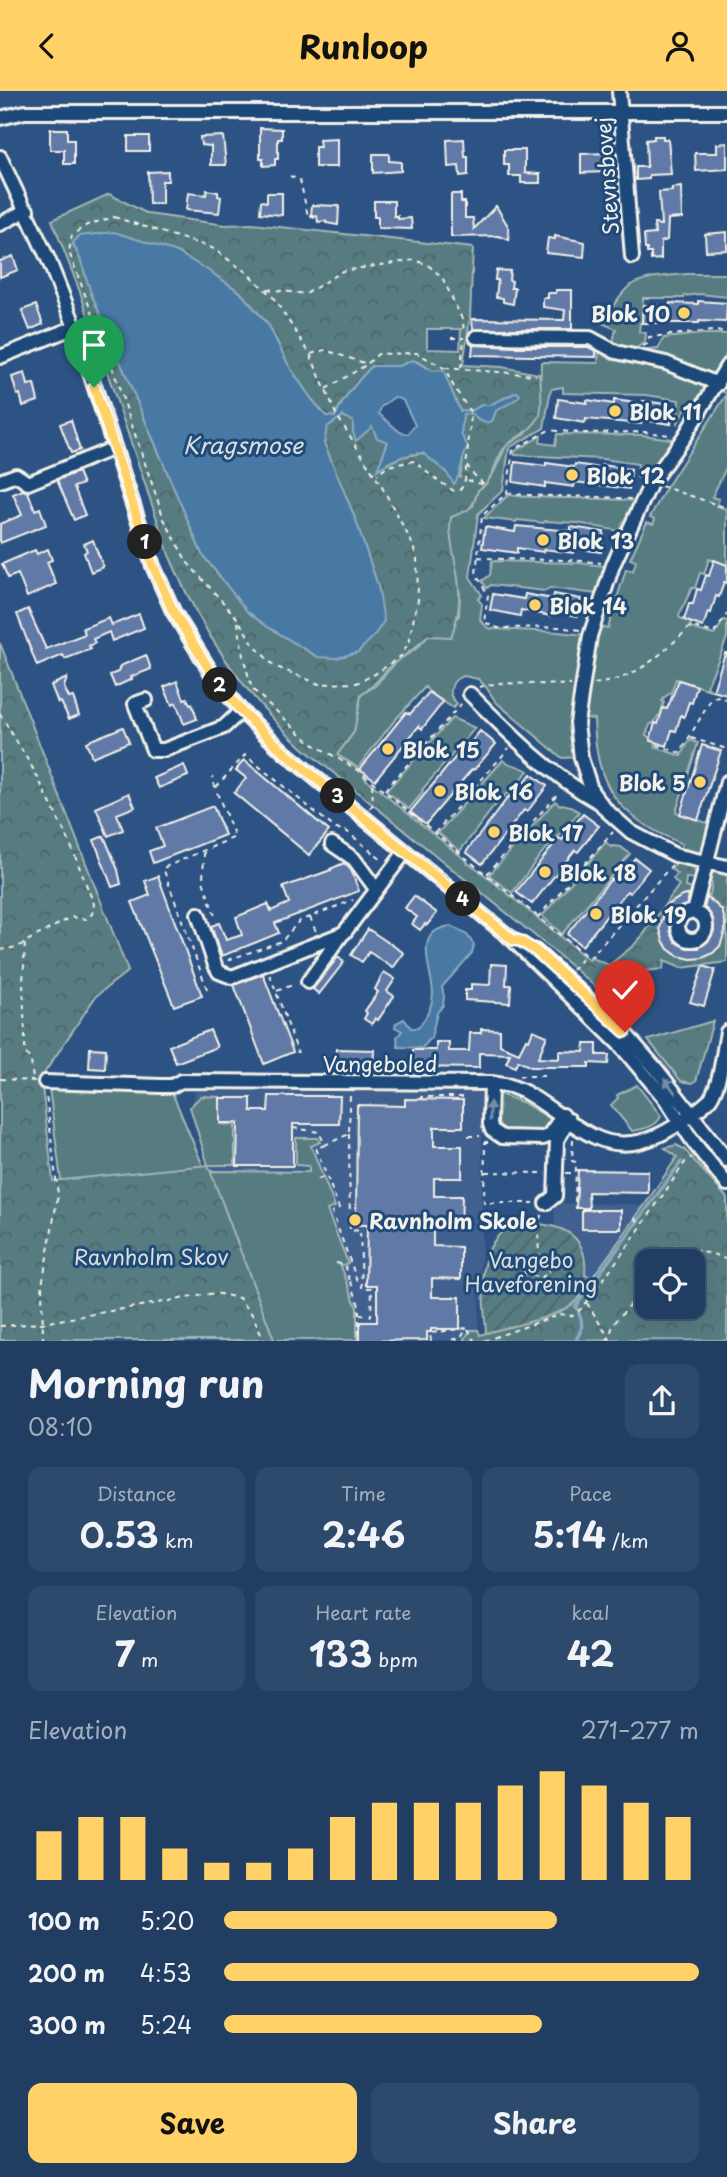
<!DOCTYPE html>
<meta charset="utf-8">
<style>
body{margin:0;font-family:"Playpen Sans",sans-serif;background:#2d496b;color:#f1f3f6;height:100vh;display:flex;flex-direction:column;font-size:26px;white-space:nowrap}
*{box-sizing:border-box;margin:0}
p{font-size:23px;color:#a2aebe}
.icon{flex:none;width:38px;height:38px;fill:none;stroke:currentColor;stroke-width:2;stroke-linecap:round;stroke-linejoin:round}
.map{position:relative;height:1250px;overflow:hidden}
.panel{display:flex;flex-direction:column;background:#213e62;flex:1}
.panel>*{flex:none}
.buttons{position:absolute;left:635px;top:1158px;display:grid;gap:14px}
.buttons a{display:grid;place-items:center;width:70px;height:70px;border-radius:14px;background:#213e62;box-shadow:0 7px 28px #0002,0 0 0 2px #3e5777;font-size:35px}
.pin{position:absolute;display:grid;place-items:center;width:60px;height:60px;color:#fff;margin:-72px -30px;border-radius:50% 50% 50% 0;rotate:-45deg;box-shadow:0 0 7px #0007}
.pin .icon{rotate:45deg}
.km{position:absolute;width:35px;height:35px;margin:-18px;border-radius:50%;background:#222;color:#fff;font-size:19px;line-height:35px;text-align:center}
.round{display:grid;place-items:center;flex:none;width:74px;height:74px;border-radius:14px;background:#2d496b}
.head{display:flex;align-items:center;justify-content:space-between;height:119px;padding:0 28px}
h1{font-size:38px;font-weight:700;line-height:52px}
.stats{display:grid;grid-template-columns:repeat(3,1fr);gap:10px;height:119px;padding:7px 28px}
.stats div{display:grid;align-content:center;border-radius:14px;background:#2d496b;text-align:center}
.stats b{font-size:35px;font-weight:700}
.stats small{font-size:19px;font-weight:400}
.stats p{font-size:19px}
.chart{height:196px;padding:14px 28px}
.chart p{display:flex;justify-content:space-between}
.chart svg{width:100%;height:126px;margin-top:7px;stroke:#ffd166;stroke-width:6}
.primary-button{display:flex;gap:14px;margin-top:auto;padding:14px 28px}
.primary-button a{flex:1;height:80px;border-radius:14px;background:#ffd166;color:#111;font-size:28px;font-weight:700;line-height:80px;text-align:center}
.primary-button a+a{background:#2d496b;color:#f1f3f6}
ul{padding:0 28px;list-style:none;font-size:23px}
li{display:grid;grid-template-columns:112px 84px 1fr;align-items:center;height:52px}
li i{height:18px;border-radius:9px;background:#ffd166}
header{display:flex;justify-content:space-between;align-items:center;height:91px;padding:0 28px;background:#ffd166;color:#111;font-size:32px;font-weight:700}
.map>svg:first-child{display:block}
.built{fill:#406190}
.green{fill:#567b81;stroke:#a5b6b4;stroke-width:2}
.forest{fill:url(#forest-crowns);stroke:#a5b6b4;stroke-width:2;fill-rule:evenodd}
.garden{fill:url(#garden-furrows);stroke:#a5b6b4;stroke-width:2}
.water{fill:#4779a4;stroke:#8ca9bf;stroke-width:2;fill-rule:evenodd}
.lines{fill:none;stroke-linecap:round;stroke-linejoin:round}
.stream{stroke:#8ca9bf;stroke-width:3.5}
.building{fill:#6079a6;stroke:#f4f1e8;stroke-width:2}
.minor-casing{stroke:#f4f1e8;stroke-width:18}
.path{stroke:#f4f1e8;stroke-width:2;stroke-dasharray:5 5;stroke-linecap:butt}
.minor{stroke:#1f4a7a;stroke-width:12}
.oneway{fill:#748da6}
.route-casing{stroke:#fff;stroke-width:14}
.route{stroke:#ffd166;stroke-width:9}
.poi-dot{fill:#ffd166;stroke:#1f4a7a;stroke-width:2.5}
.labels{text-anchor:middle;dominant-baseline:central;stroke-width:6;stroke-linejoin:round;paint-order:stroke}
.street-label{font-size:21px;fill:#f4f1e8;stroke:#1f4a7a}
.poi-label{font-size:21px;font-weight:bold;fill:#f4f1e8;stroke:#1f4a7a;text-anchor:start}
.park-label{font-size:21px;fill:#dcdfd9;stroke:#1f4a7a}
.water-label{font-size:23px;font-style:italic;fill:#dadfde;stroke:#1f4a7a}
</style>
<header><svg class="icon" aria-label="back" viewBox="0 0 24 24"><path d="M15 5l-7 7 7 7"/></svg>Runloop<svg class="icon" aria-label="person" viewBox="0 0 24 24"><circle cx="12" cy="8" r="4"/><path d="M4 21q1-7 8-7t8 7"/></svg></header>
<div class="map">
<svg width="727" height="1250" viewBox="0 0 727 1250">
<defs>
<pattern id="forest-crowns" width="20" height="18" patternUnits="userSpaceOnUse" patternTransform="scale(1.75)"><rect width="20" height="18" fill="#567b81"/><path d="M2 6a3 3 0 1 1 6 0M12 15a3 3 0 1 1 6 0" fill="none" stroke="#506466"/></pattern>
<pattern id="garden-furrows" width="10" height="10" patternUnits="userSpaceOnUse" patternTransform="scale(1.75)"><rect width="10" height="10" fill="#567b81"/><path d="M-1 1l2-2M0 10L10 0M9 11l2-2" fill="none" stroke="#506466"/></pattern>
</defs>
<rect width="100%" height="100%" fill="#2c5383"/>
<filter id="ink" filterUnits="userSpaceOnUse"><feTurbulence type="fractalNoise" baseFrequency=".0143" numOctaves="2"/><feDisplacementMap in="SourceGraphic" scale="14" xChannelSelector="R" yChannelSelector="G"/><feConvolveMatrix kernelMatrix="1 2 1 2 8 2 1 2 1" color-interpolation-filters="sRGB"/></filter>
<g filter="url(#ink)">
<path class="built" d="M196,1000L482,1001V1154L478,1239H470L464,1249H274L209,1080L190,1016Z
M554,1112L626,1113L645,1115L592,1186L585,1185L583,1160L578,1149L567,1140L555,1135Z"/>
<path class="green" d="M687,183H727V206L699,203L685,205L684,207H643L642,232H640L639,241L646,242L645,251L631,261L615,256L613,251L616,238L597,230C613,223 617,203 631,194C646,185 670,185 687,183Z
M701,243H727C727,258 727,273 715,284L675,269L636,262L640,260L658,258L664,247Z
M599,258C634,277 675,274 708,296V298L695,316L688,313L677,333L679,309L646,304L563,302V296L551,298L544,337L509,357L503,399L478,423L470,486L482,504L478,508L482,513L480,529L488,537L494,538L558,541L585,544L577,666L562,667L496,611L486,596L478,588L464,585C454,587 450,595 451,605L457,613L453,617L429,601L425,596L395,629L358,676L337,664L354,641L361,604L375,595L396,571L417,557L428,545L459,525L460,503L448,440L451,426L473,415L478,399L485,394L494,381L506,355L526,342L540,308L541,271L598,272Z
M727,287V375L712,406L719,408L717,415L727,418V474L709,468L704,483L700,482L695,497H692L679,524L680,527L690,531L691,537L714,544L724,529L727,530V547L707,596L713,600L676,588L671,602L666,605L662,610L664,611L660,625H658L655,631L650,634L646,644L651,647L650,650L656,651L655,656L681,665L690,649L698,652L676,721L710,733L702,759L693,764L682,761L680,758L682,753C618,725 596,698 594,628L585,627L587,594L598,536L608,537L626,478L633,480L636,470L630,468L647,431L653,433L655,428L650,426L666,397L727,303L720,299Z
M557,343L642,344L672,348L652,378L646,374L639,387L637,386L638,373L603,368L515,364V360L541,345L540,352L555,354Z
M508,404C550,409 592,405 634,410L619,440L577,432L545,430L544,432L517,429L516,431L484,427Z
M492,470L579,472L605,475L596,503L550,497L545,500L491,494L487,497L482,490L490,484Z
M452,627L475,637L422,699L423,701L409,718L386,700Z
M503,669C509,674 519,674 528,680L511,701L506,703L493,717L460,760L438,742Z
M555,710L560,714L562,713L570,715L579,721L562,742L542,762L512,802L489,784Z
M606,751L611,756L613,755L621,756L630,763L562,843L542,825Z
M637,994L661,1025C657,1036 643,1038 632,1040L611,1014L618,1007L617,1004Z
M49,997L171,999L203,1075L61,1090Z
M496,1002L522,1011L552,1029L541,1043L503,1040L496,1034Z
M201,1005L220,1006V1033L235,1034V1074H208L190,1016Z
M296,1047H318L320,1051L311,1055L335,1116L327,1119L348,1172L341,1175L357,1217V1249H274L209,1080L309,1081V1075L296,1074Z"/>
<path class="forest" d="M109,103L148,123L225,134L252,133L473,157L470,227L463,274L502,276L539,283C541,291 543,319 539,326C533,339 517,345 507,354C494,367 496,387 478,399C472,419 470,419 451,426C448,445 454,462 457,481C461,506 460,522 451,546L428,545C417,557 405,563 393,573C381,584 376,594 361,604L354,641L337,664L366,682L364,686L369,691L468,771L467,772L475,776L589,869L592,867L609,874L634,854L643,844L679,794L673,788L677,783L671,778L677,771L693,776L696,784V788L686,787L685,796L693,798L692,803L682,805L666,815C640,879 727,885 723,828C721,816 714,809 703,804H710L712,792L704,790L710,780H727V871L681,877L664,870L663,878L627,882L605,904L550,857L304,658C243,603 201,540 169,464L80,201L52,129ZM73,153L209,180L240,201L255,218L269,235L289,275L310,306L326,325L334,326C344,306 356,291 372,275H399L413,269L422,273L448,291L460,320L473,319L482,314H490L517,301L508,313L496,320L492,330L478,329L473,323H463L461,343L463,370L460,386L446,381L423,362L401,366L378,378L388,350L372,335L353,341V330L343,325L327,336L324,352L355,427L378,495L380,510L318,566L265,534L247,520L202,463L91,202L81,170ZM427,238H461L460,259L427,258Z
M0,552L128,880L96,905L41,987L53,1090L208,1074L274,1249H0Z
M713,930L696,990L692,992L681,990L648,949Z
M676,1054L684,1058L727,1107V1249L464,1250L470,1239H478L480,1244C506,1234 549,1230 571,1214C583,1205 588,1191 597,1180C625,1143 651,1105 677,1066L665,1057ZM648,1171H693V1216H648Z"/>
<path class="garden" d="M519,1132C556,1132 589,1139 585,1184L592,1186C586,1196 581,1206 572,1213C553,1228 509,1235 486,1242C484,1202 472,1148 519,1132Z"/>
<path class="water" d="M114,141L177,161L209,180L240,201L269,235L289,275L310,306L326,325L335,326C344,306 356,291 372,275H399L413,269L432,280L443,279L460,320L473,319L482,314H490L517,301L520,304L518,307L496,320L492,330L486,332L478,329L473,323H463L461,343L468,356C460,368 463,382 454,393L446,381L423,362C406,363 390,369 377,379L388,351L377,347L372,336L356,350L353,341V330L343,325L327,336L324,352L355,427L378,495L384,530L373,546L358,561L337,567L318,566L265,534L247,520L202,463L91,202L81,170L73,152L79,145ZM394,306L403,309L415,334L408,343L400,341L379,323L381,316Z
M451,835L467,844L474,854L472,862L442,896L444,906L443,914L437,922L431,947L422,957L398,956L397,946L402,940L395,936L396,932L404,928L411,937H418C426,927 433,916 433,902C432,877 411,840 451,835Z"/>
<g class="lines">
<path class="stream" d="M577,1218L575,1216L681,1071
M575,1250C582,1240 584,1233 579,1222"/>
</g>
<path class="building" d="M260,37L282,38V48H278V68H275V74L263,75V68H260Z
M50,38H67V49H74V73H64V59H50Z
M128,45H149V60H128Z
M223,45L226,74H211V55L201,54L200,46Z
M654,45H663V48H668L671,83L649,84V88L636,89V76H647L646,49L654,48Z
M337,48V76H315V56H320L319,49Z
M464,48L465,66H468V84L460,85L459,75L448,76L447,49Z
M727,52V78L696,80L695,62H717V53Z
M504,59H525V82L540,83V92H521V85H509V74H504Z
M609,62V71H606V81L581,82V63Z
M373,63H389V70L401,71V80L373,82Z
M168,80V90H162V113H149L148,81Z
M681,96L682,127L668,128L667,149L661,151V168L651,169V162H647V158H645L644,144L655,143L654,133L661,134L659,101L672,100V97Z
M207,99L218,101V105L221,106L219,122L186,119L188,102L206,104Z
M267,102H282V124L260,122L261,110L267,111Z
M451,103H461V111H465V127H473L474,138L496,115L508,135L509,149L499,145L451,146Z
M374,110H394V125H398V128L411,127L412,138L378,137V126H374Z
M312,114L339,115L338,134L326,132V130L318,131L317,125H311Z
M727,141V159L706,160L705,143Z
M555,145L585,151L584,166L546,162L548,147L555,148Z
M13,165L18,179L0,186V170Z
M496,179L510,180L509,189L512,190L511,197H515L513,213L503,211V207L496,206L498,189H495Z
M556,199H572V238H473L472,228L564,229L565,219L543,216V207H548V202H556Z
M698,210L727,212L726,231L699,230V232H642L643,214L669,215L670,212L698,213Z
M36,214L43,233L30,239L22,219Z
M473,254L513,256H588L596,260V266L472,264Z
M25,282L28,294L34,293L38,310L23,315L20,303L17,304L12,286Z
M558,308L587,312V309L614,313V309L643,313V310L673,314L671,333L642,329L641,333L586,328L585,332L556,327Z
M71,329L80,359L71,362L60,333Z
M515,371L546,375V372L574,376L575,373L601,377L602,374L631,378L629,398L575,391L574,396L545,392V396L513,391Z
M78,381L83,393L74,396L85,424L74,429L57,389Z
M23,399L28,401L35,419L40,417L46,434L0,452V433L22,424L13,403Z
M516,435L571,440V436L604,441L601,461L574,457L573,462L544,458L543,461L517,457V462L482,457L485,436L515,441Z
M93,449L103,476L91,481L84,462L87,460L84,453Z
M48,458L52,469L47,471L56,493L27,506L18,483L8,487L2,473L35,459L37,463Z
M714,469L727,474V492L724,491L719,506L716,505L711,522L708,521L703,536L684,529L689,513H693L697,498L701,499L706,484L709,485Z
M493,503L524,508L525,503L553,508L554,503L581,508L577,525L552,520L551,525L521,519L520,525L490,519Z
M28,518L46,558L85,543L83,537L109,527L112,534L139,523L144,537L112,550L109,541L93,548L95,552L89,555L91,558L65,568L63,564L37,575L17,523Z
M725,562H727V604L713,600Z
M146,564L151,578L131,586L132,588L115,596L110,584L118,581L120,575Z
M67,587L64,596L69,607L73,606L79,624L69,628L61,611L58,612L51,594Z
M679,589L697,595L692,612L689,611L684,626L681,624L676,640L672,639L667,655L650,649L655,632L658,633L663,617L667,618Z
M177,590L184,608L187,607L190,614L192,613L197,628L184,633L176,612L172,614L164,596Z
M429,601L443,611L422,638L419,635L375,689L360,678L406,621L410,623Z
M123,636L129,651L92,666L86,651Z
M480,640L496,653L474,679L472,678L426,733L410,721L458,663L460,665Z
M702,654L721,660L698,729L680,723Z
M244,669L329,740L309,764L234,702L246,687L236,679Z
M184,674L188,685L159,697L154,687Z
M531,683L547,695L527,721L524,719L482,773L466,761L509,705L512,707Z
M129,702L135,716L117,723L123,739L108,745L96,717Z
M213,715L225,744L153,772L149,760L163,755L156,737Z
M583,723L599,735L578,761L575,759L532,813L516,801L559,747L562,749Z
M104,745L118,779L121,793L112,796L94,749Z
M635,767L649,778L630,802L627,800L582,855L567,843L611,788L616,791Z
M344,772L351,779L359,800L275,832L279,842L222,865L211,835L219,832L226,849L242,844L236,826L268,813L271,820L289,812L283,796L331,779L330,778Z
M158,785L202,905L174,915L132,811L150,804L145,790Z
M689,804L687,814L678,818L672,826V843L676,851L687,857H699L708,850L714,840L713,828L704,817L707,806L722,819L725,830V840L720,855L713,862L703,867L691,868L678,865L668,858L663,849L660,838L666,815L682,805Z
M414,805L437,822L427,834L425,833L420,839L412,833L417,826L405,817Z
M368,838L404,862L393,877L369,861L362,871L351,864Z
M338,866L344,871L319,903L313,898Z
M491,873L507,874L506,894H511L510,912L465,909V899H471V893L490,894Z
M703,875L715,879L704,915L690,911Z
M384,881L395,888L387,900L394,905L378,929L375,927L372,933L364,928L367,922L365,920L378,901L375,898Z
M263,883L293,961L264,973L234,894Z
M636,890L643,899L626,916L616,904L630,892L632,894Z
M481,938L500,939V954L519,962L526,948L529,949L533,939L547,945L538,967L559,968V960L584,961L585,953H597V964H609L608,973L589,972V976H531L518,970L515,976L506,972L510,963L479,962V977L413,976V959H436V951H449V960H469L470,942H481Z
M210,939L217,956L176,972L169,955Z
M90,957L106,958L105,978L89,977Z
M336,958L374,959L373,976L336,975Z
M269,1005H340L339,1033H293V1075H237L238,1032H220V1007H251V1020H268Z
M405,1008L463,1009V1036H434V1055H462V1087H434V1105H462L461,1137H433V1155L461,1156V1188L432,1187V1206H460V1238H431V1241H427V1249L360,1250V1231H377V1194H366L367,1134H356L357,1014L405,1015Z
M578,1079L648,1080V1102L588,1101L589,1117H576Z
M582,1119H621V1138H582Z"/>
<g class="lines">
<g class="minor-casing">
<path id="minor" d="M619,0L632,166
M0,27L25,21H727
M0,66L49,170L75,236L153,475L173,520L214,586L241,620L284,661L513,849L557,892L619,953L666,1009L694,1052L727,1093
M0,133L27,119
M476,246L590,247L616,261L666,272L718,293
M0,266L75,236
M727,275L684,346L651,392L613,474L590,545L577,632L581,667L592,701L606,719L631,741L675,764L727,776
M0,390L16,384L28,392L114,357
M470,603C509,642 549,683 597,710
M146,609L135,613L153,659H164L224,636L241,620
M332,753L354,768L376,798
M694,821L727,691
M678 835a14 14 0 1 1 28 0a14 14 0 1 1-28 0Z
M198,823L215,874L219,881L232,886L344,842L405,761
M535,860L624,941L658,980L727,1069
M308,891L343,842
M45,991L161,995H172L181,990L491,992L510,995L523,1000C548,1014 571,1035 595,1046C630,1063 666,1044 693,1022C699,1018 706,1013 710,1008C721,992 723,960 727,941
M491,992L490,1033L492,1039L502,1046L543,1047L549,1044L563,1024
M546,1112L555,1105L557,1049L569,1029"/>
</g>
<path class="path" d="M290,85L300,89L308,125L315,127
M114,126L212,157L246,181L273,206L310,263L336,323L382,396L411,450L417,467L418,509L408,553L401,565L375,583L357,592L319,593L274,575L253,553L238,528L187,471L164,428L110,270L69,161L72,144L87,134Z
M267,198L306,203L342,180L415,169L428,174L442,186L463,230L464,243
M451,247H464
M643,255L647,253L649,246L713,240L727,241
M311,263L325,259L367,273L378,263L417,262L444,277L454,296L469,319L471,324L465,389L461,398L454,400L434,387L414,370L388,375L377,384
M445,277L536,284
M461,277L464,248
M326,298L366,274
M467,374L472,382L485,394L467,389
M661,395L727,417
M507,402C548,407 589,404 631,408
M478,466C519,471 560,466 601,472
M238,531L243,565L252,598L311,652L358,679L585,864L591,866L672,774
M580,539L558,536L498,537L484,531L488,504L476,483L482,425L507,402L513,359L549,339L580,342L645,341L669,344
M594,593C638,588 660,564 691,535L714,542L727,523
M479,596L499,592L571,594
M0,623L35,681L69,750L94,813L92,823L86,828L72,826L25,851L23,893L25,946V961L31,970L33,989
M691,647L727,658
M657,654L680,662L712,607L716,606L727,609
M216,696L245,664L336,738L345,739L383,770
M385,699L462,612
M370,717L373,713L372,692
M435,742L509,657
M204,761L203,790L215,825L213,826
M487,783L559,701
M310,826L316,841
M538,826L613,741
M0,859L17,856L25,852
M228,869L282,850L299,830L353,809
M572,879L584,865
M270,884L298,962
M207,898L163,777L235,746L215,697L213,685
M277,900L295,893
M519,985H546
M0,988L35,990
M421,1009V1006H468
M293,1037L319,1041L325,1054L349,1043L350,1002
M349,1043L350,1140L360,1139L362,1197H372L371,1225L360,1224
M468,1045H480
M573,1049L572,1070L576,1071L575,1112
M488,1051H485L484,1112H534
M325,1054L316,1057L339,1117L332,1121L357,1189L351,1191L359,1215V1250
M486,1081L543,1082
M566,1082H576
M318,1088L326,1085
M634,1127L642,1133
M539,1169C532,1169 527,1170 524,1177L525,1182L540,1187L549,1182V1173L539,1169L538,1133L542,1122
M662,1171L674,1155L716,1164L727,1169
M336,1172L345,1174L350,1190
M587,1212L609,1247L607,1250
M0,1235L42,1232L215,1202L239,1207L252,1223L264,1250
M468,1238L475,1250
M43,1250L42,1194L58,1104L46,1004
M431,1250L430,1242L467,1237L460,1247L448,1250
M484,1250L561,1223L571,1225L580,1219L630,1152L686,1070L692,1066
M611,1250L609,1247L613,1234L648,1191"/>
<use href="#minor" class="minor"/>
</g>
<defs><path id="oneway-solid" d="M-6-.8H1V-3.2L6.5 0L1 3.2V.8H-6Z" transform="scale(1.75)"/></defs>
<g class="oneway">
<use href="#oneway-solid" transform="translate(670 995) rotate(-127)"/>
<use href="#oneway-solid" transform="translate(490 1020) rotate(-90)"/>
</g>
</g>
<g class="lines" filter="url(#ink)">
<g class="route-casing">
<path id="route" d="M94,296L153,475L173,520L214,586L241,620L284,661L513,849L520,850L536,860L625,941"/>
</g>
<use href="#route" class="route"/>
</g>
<g class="poi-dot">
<circle cx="684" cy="222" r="7"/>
<circle cx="615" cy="320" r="7"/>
<circle cx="572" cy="384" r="7"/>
<circle cx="543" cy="449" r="7"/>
<circle cx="535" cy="514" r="7"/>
<circle cx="388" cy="658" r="7"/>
<circle cx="700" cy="691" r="7"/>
<circle cx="440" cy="700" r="7"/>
<circle cx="494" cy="741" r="7"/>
<circle cx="545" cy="781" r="7"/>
<circle cx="596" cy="823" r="7"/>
<circle cx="355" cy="1129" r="7"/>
</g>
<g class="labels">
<g class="street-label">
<text transform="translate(606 85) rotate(-94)">Stevnsbovej</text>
<text x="380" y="972">Vangeboled</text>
</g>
<g class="poi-label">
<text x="670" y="222" text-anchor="end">Blok 10</text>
<text x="629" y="320">Blok 11</text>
<text x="586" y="384">Blok 12</text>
<text x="557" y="449">Blok 13</text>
<text x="549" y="514">Blok 14</text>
<text x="402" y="658">Blok 15</text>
<text x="686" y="691" text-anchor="end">Blok 5</text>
<text x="454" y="700">Blok 16</text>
<text x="508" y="741">Blok 17</text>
<text x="559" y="781">Blok 18</text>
<text x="610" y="823">Blok 19</text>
<text x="369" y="1129">Ravnholm Skole</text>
</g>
<g class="park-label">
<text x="151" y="1165">Ravnholm Skov</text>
<text x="531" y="1168">Vangebo<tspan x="531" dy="24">Haveforening</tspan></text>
</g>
<g class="water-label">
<text x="243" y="353">Kragsmose</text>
</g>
</g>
</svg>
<div class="buttons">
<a><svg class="icon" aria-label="locate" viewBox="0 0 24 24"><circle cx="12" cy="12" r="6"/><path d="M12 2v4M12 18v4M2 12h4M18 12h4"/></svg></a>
</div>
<div class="pin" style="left:94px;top:296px;background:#1e9e55"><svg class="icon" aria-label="arrive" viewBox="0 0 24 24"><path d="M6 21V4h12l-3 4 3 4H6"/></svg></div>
<div class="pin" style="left:625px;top:941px;background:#d93025"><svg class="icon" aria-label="check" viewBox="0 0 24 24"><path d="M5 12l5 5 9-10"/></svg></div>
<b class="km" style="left:145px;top:451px">1</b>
<b class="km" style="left:220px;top:594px">2</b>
<b class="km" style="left:338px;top:705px">3</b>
<b class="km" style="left:463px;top:808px">4</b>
</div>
<section class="panel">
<div class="head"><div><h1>Morning run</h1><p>08:10</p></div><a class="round"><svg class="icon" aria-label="share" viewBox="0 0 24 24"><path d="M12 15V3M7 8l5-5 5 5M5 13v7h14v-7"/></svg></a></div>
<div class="stats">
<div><p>Distance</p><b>0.53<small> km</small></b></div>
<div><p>Time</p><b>2:46</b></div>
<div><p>Pace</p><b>5:14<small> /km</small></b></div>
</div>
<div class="stats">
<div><p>Elevation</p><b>7<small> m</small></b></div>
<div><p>Heart rate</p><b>133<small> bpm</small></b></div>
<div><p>kcal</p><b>42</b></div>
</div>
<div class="chart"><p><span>Elevation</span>271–277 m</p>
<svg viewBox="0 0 160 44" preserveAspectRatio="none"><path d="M5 44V27M15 44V22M25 44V22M35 44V33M45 44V38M55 44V38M65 44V33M75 44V22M85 44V17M95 44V17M105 44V17M115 44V11M125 44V6M135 44V11M145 44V17M155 44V22"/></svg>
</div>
<ul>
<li><b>100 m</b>5:20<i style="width:70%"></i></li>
<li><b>200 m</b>4:53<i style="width:100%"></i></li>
<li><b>300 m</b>5:24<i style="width:67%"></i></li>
</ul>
<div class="primary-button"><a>Save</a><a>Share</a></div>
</section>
